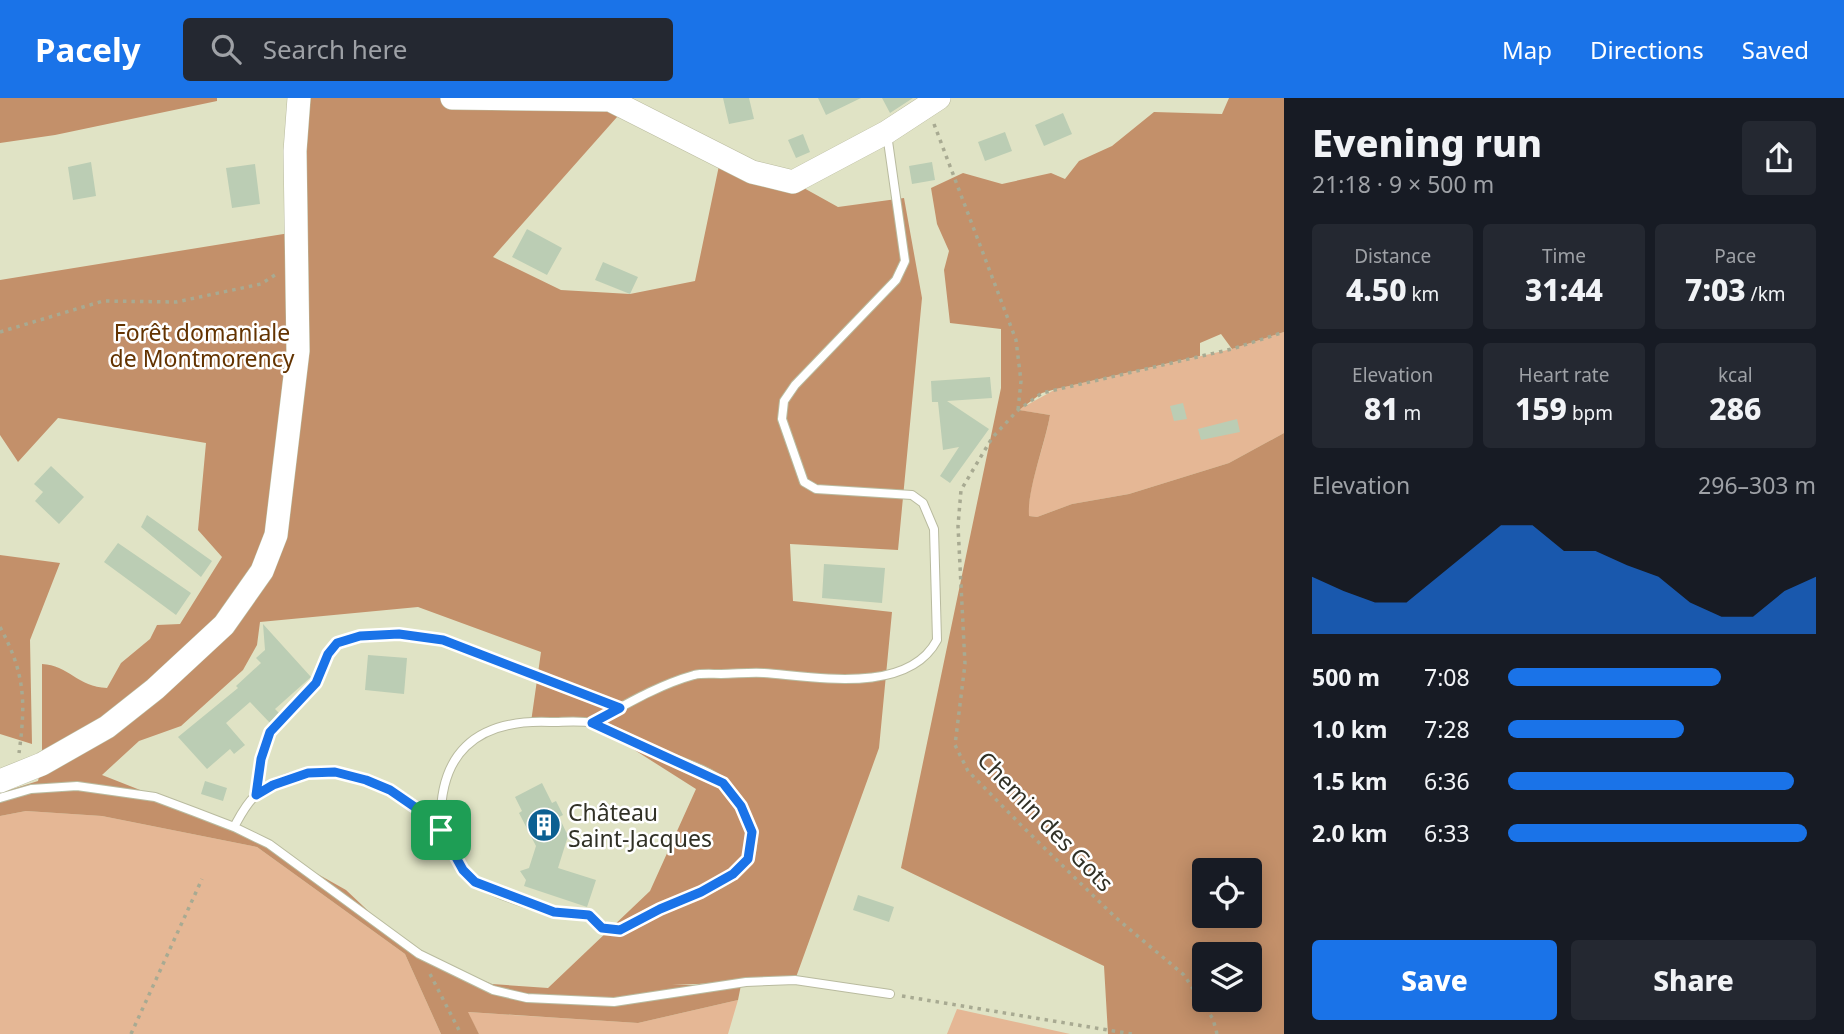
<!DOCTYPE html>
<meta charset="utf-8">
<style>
body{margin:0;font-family:"Noto Sans",sans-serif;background:#242831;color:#f1f3f6;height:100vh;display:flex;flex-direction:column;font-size:26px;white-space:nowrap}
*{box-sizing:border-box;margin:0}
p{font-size:23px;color:#9ea1a6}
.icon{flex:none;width:38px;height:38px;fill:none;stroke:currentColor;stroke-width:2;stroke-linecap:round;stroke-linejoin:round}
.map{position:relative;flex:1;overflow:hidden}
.side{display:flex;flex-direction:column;background:#171b24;width:560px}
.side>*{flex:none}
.controls{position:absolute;left:1192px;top:760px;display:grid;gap:14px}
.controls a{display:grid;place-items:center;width:70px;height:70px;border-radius:7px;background:#171b24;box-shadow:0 4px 18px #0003;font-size:35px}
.pin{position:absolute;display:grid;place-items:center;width:60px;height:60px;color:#fff;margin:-30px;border-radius:14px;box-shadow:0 4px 10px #0006}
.round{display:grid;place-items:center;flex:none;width:74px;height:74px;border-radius:7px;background:#242831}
.summary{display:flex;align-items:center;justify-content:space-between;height:119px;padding:0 28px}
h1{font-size:38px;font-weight:800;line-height:52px}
.stats{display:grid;grid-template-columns:repeat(3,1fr);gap:10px;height:119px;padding:7px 28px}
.stats div{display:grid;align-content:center;border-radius:7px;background:#242831;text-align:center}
.stats b{font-size:30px;font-weight:800}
.stats small{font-size:19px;font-weight:400}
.stats p{font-size:19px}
.chart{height:196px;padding:14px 28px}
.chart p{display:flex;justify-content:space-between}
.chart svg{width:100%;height:126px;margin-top:7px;fill:#1a73e8;opacity:.7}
.action{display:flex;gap:14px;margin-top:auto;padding:14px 28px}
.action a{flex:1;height:80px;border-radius:7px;background:#1a73e8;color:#fff;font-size:28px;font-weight:800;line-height:80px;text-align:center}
.action a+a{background:#242831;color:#f1f3f6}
ul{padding:0 28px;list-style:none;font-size:23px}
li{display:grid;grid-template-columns:112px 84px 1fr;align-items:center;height:52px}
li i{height:18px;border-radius:9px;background:#1a73e8}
header{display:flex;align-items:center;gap:42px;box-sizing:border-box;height:98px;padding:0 35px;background:#1a73e8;color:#fff}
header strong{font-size:33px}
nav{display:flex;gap:38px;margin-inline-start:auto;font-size:24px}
.search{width:490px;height:63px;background:#242831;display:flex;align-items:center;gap:18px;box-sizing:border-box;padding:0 24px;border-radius:7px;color:#9ea1a6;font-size:26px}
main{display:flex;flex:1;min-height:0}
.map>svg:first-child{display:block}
.green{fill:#e5b795}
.forest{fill:#c3906a;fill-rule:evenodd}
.building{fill:#bbcdb4}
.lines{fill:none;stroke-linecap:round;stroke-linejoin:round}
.lane-casing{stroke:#b9bb9f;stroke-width:10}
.secondary-casing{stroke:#b9bb9f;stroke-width:24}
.path{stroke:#a8aa92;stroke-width:3.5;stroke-dasharray:3.5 5;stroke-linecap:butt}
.lane{stroke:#fff;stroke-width:8}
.secondary{stroke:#fff;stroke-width:23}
.route-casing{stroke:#fff;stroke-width:14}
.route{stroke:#1a73e8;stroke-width:9}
.labels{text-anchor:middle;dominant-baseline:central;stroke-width:5;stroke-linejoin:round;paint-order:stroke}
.park-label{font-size:23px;fill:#633301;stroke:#fff}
.poi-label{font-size:23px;fill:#313126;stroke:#fff;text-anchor:start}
.street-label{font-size:23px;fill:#313126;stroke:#fff}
</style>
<header>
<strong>Pacely</strong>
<div class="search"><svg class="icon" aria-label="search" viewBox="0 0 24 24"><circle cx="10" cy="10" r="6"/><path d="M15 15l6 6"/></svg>Search here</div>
<nav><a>Map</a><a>Directions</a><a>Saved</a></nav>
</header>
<main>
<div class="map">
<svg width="1284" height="936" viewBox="0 0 1284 936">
<rect width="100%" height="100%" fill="#e0e3c5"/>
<path class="green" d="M1284,234V335L1229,365L1129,396L1072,406L1037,419L1028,418C1029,384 1044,351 1050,317L1018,312L1056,291L1232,251Z
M26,713L102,718L257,749L405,856L441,936H0V718Z
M738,902L728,936H479L467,914L638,925Z
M957,911L1070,936H947Z"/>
<path class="forest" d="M0,0H217V3L55,37L0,45Z
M300,0H451L625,10L493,159L561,192L630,196L695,183L721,58L793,84L838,109L904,100L922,200L898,452L790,446L793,503L892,514L879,650L795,882L672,887H741L738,902L638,925L468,914L479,936H441L405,856L257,749L102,718L26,713L0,718V695L38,683L42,666V566C68,567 78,589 107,590L121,565L150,541L157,527L180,526L222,459L198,432L206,345L58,320L18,364L0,337V182L296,134ZM418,509L541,554L531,624L592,625L696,691L650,793L548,890L492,886L419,856L398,841L346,792L234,729L102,677L139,643L181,628L243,572L257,547L260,524Z
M1229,0H1284V234L1232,251L1221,236L1200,245V258L1056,291L1042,295L1019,312L1050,317C1045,346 1027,392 1029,418L1037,419L1072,406L1129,396L1229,365L1284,335V936H1108L1104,868L901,770L1001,290V231L950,225L944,172L949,153L937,126L931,90L963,75L1002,86L1051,75L1065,81L1079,63L1112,48L1154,14L1222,16ZM1204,772H1250V817H1204ZM1204,856H1250V901H1204Z
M0,457L60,465L30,542L32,646L0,636Z"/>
<path class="building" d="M723,0H749L754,21L729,26Z
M818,0H861L826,17Z
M882,0H913L890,15Z
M1063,15L1072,36L1044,48L1035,27Z
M1005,34L1012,53L985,63L978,44Z
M803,36L810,54L796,60L788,42Z
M91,64L96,98L73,102L68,69Z
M932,64L935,82L912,86L909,68Z
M255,66L260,106L232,110L226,70Z
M527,131L562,150L547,177L512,159Z
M603,164L638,179L630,196L595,182Z
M990,279L992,300L947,303L989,331L950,385L940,378L959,349L943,352L938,304H932L931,283Z
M1183,305L1187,321L1174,323L1170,308Z
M1237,321L1240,334L1201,342L1198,331Z
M51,368L84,399L59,426L35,403L43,394L34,386Z
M147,417L212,463L201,479L141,429Z
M118,445L191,495L176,517L104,464Z
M824,466L885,470L882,505L822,500Z
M263,526L311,579L275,611L279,615L270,625L250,604L226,625L245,647L234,656L230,651L207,671L178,639L238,590L236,588L261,565L256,560L265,552Z
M368,557L407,560L404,596L365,592Z
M205,683L227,690L223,703L201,696Z
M542,685L552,705L556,703L563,717L559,719L568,738L558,770L596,782L587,809L524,788L526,782L520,773L529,770L536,748L519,715L522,713L515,699Z
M858,797L894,809L889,824L853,812Z"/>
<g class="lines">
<g class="lane-casing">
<path id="lane" d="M592,625C625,607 658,587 694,577C702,575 712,576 721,576C735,576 750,574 764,575C816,579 908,597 937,542L934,431L923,405L912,397L816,391L804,384L782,321L784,303L795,287L896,182L905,163L887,36
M256,697L261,661L270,634L316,585L328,556L337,545L360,538L399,536L443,542L620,610
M0,700L31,691L77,688L155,699L195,714L234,729L269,746L419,856L493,892L527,900L614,904L746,884L795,882L890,896
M234,729C240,718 246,706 255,698C308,652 402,680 441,733C453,749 458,774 477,785C499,797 528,807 552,813C563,816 579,812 589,817C603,824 605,839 626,829C638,824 648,817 659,811C687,797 728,791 747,763C762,740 741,702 724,686C707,670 677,663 656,654C636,645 614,631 593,625C580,622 564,624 550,624C475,621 437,656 441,732"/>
</g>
<g class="secondary-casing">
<path id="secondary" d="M452,0L610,2L752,74L793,84L887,34L939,0
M0,683L42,666L107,629L155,591L224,527L262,473L276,437L298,253L295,53L299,0"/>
</g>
<path class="path" d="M934,26L1016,242L1021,283L1018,312
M0,234L103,203L176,204L261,186L278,175
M0,529C25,575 26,604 19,655
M430,876L461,936
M902,898L1132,936
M131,936L202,781
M1217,936L1213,921L1184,877L1115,819L1023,729L968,673L955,647L965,566L958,428L961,392L992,340L1018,312L1042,295L1232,251L1284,234"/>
<use href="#lane" class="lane"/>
<use href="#secondary" class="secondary"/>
</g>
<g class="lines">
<g class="route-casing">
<path id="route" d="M399,536L443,542L620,610L592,625L723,685L741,708L752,734L748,761L733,776L701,794L660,811L620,832L602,830L589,817L554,814L475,784L463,772L441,732L422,714L390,692L366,682L335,674L308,675L273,687L256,697L261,661L270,634L316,585L328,556L337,545L360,538Z"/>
</g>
<use href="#route" class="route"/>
</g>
<defs>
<g id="building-disc" transform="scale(1.75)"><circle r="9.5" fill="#0c6092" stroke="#fff"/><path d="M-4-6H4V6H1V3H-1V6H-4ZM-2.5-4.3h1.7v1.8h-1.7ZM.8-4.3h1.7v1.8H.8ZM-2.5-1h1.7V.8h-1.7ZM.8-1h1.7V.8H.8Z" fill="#fff"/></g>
</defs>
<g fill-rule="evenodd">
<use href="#building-disc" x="544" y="727"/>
</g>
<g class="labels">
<g class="park-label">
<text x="202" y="234">Forêt domaniale<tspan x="202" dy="26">de Montmorency</tspan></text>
</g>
<g class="poi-label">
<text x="568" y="714">Château<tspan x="568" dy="26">Saint-Jacques</tspan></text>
</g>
<g class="street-label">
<text transform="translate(1046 723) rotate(46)">Chemin des Gots</text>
</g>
</g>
</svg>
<div class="controls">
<a><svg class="icon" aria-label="locate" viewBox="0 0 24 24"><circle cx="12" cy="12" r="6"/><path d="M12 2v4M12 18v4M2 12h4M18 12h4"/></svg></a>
<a><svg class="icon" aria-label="layers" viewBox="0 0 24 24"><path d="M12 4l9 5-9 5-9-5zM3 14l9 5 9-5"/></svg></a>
</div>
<div class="pin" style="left:441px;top:732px;background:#1e9e55"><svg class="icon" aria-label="arrive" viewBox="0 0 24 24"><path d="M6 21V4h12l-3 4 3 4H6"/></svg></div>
</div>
<section class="side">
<div class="summary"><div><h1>Evening run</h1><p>21:18 · 9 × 500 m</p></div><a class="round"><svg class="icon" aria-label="share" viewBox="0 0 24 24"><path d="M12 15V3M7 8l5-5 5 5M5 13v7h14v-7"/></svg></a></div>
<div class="stats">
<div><p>Distance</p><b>4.50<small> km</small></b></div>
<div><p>Time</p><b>31:44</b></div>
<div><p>Pace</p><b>7:03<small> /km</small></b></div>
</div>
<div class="stats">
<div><p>Elevation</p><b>81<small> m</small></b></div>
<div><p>Heart rate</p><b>159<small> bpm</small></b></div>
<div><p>kcal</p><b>286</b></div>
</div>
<div class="chart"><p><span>Elevation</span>296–303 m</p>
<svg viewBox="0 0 160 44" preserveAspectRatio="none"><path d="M0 44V24L10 29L20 33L30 33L40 24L50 15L60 6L70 6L80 15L90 15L100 20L110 24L120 33L130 38L140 38L150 29L160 24V44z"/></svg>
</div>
<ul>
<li><b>500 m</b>7:08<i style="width:69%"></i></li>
<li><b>1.0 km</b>7:28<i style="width:57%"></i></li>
<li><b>1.5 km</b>6:36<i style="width:93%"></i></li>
<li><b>2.0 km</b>6:33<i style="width:97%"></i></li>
</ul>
<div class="action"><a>Save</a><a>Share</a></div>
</section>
</main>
